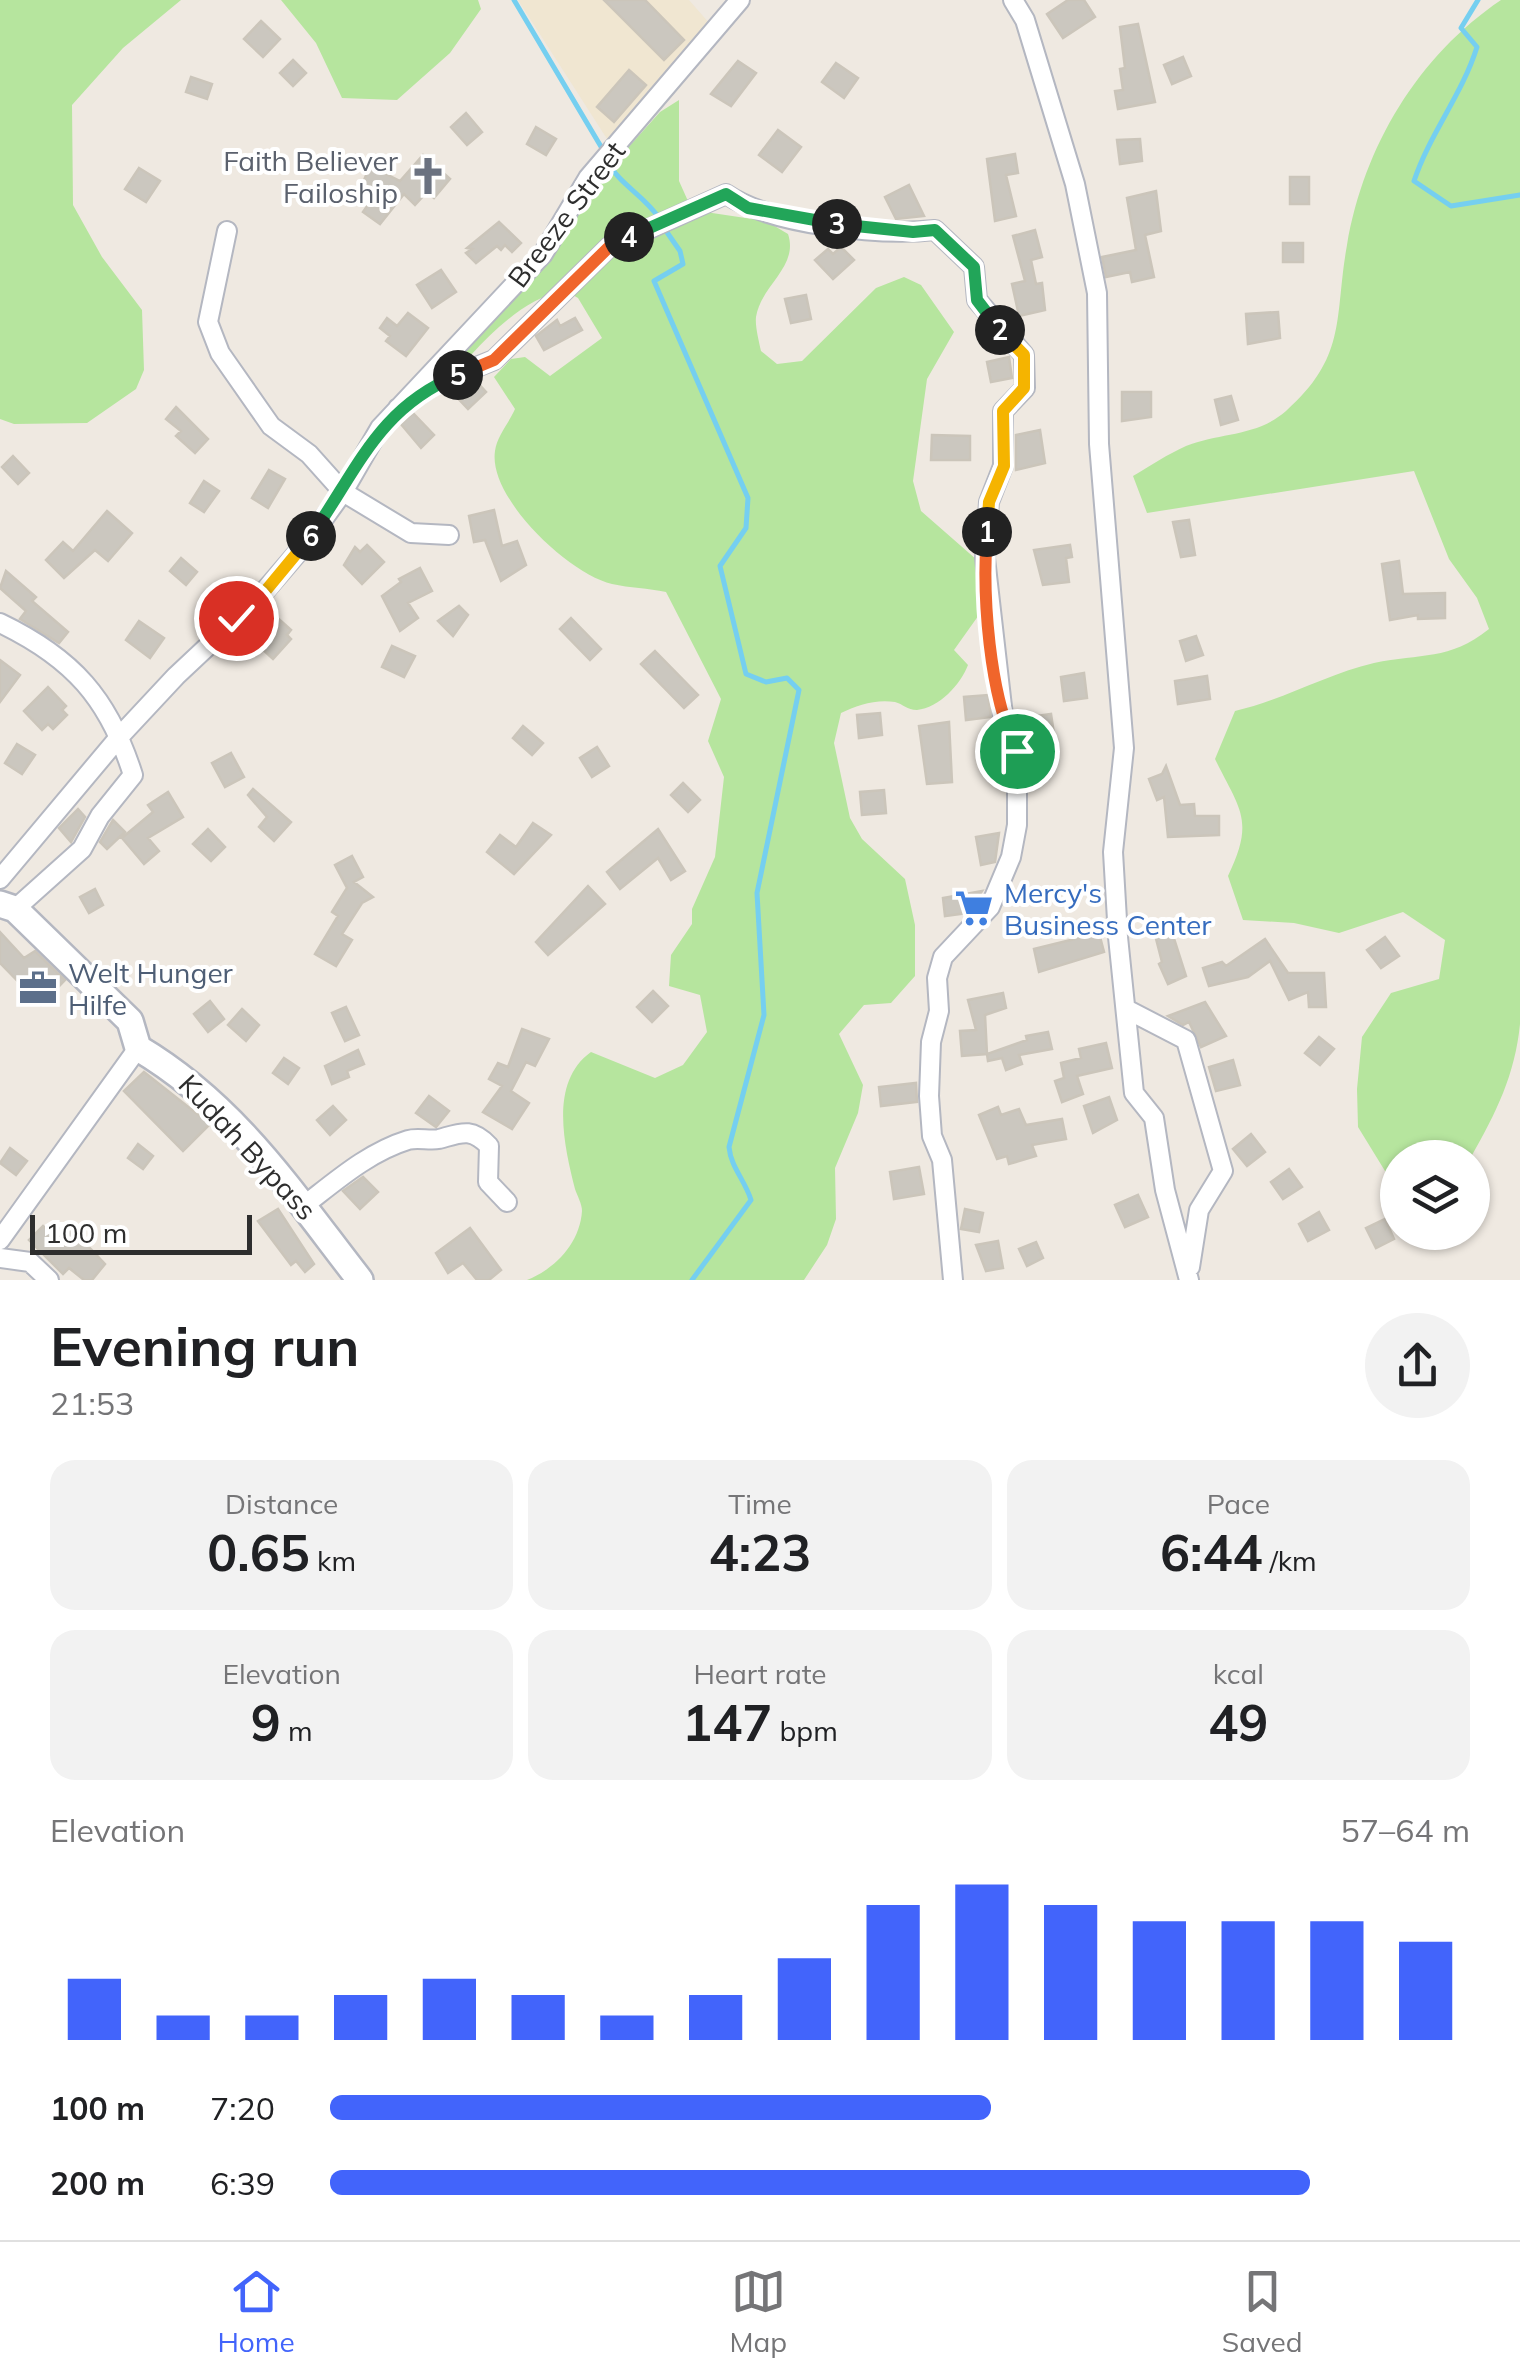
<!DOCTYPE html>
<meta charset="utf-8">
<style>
body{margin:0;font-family:Mulish,sans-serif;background:#f2f2f2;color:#202124;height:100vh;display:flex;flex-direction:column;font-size:38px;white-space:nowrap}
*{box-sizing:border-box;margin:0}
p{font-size:32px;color:#757577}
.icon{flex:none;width:55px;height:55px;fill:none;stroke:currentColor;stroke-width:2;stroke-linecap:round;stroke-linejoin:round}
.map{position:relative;height:1280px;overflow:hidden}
.details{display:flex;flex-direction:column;background:#fff;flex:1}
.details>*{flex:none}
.buttons{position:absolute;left:1380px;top:1140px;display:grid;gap:20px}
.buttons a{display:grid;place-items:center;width:110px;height:110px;border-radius:50%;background:#fff;box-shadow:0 2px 8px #0004;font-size:50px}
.scale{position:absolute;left:30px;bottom:25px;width:222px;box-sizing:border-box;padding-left:10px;border:5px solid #2e2e2e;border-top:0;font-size:28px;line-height:35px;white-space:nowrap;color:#2e2e2e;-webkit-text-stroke:8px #fff;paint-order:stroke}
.pin{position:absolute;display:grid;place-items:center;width:85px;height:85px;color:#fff;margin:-42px;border:5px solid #fff;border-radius:50%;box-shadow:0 2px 10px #0007}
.km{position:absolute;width:50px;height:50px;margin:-25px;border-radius:50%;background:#222;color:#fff;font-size:28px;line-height:50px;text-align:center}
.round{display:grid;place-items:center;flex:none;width:105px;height:105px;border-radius:52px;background:#f2f2f2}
.headline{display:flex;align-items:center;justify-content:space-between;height:170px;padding:0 50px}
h1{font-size:55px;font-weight:700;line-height:75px}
.metrics{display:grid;grid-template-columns:repeat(3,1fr);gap:15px;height:170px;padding:10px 50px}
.metrics div{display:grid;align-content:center;border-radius:25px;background:#f2f2f2;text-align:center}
.metrics b{font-size:50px;font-weight:700}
.metrics small{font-size:28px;font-weight:400}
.metrics p{font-size:28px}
.chart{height:280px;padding:20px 50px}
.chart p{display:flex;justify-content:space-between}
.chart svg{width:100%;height:180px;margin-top:10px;stroke:#4264fb;stroke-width:6}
ul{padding:0 50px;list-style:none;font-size:32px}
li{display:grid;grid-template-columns:160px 120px 1fr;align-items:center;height:75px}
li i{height:25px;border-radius:12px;background:#4264fb}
.tabs{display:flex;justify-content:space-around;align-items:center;height:140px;border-top:2px solid #e0e0e0;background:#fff;font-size:28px;color:#757577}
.tabs a{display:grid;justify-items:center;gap:5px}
.tabs .active{color:#4264fb}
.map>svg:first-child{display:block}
.education{fill:#f0e6d1}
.green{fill:#b6e59e}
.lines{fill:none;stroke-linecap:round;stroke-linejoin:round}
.stream{stroke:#75cff0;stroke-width:5}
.building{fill:#cbc7bf;stroke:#cbc5ba;stroke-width:2.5}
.street-casing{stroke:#b4b7c1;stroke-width:22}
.secondary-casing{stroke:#b4b7c1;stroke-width:30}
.street{stroke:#fff;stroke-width:18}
.secondary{stroke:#fff;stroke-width:25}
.split-1-casing{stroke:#fff;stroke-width:20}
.split-2-casing{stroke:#fff;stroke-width:20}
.split-3-casing{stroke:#fff;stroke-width:20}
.split-4-casing{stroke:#fff;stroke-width:20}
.split-5-casing{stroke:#fff;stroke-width:20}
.split-6-casing{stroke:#fff;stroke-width:20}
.split-7-casing{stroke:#fff;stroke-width:20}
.split-1{stroke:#f0652b;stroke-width:12}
.split-2{stroke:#f5b400;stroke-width:12}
.split-3{stroke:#22a559;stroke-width:12}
.split-4{stroke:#22a559;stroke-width:12}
.split-5{stroke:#f0652b;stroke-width:12}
.split-6{stroke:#22a559;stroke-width:12}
.split-7{stroke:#f5b400;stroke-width:12}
.labels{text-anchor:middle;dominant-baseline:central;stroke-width:8;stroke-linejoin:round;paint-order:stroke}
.worship-label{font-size:28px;fill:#5b616d;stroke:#fff;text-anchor:end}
.street-label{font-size:28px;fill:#2e2e2e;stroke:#fff}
.shop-label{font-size:28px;fill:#366cbe;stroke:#fff;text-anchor:start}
.service-label{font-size:28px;fill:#4e5e75;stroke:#fff;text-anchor:start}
</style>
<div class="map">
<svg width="1520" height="1280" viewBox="0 0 1520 1280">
<rect width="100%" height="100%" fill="#efe9e1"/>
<path class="education" d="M518,0H689L710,24L609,142Z"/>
<path class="green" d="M0,0H181L123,48L72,105L73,205L102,257L142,310L144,370L136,389L87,423L14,424L0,419Z
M281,0H478L481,9L450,53L397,100L342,98L316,43Z
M1501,0H1520V1024C1515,1075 1496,1113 1471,1157L1398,1158L1397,1183L1393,1184L1358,1127L1357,1089L1362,1037L1391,993L1439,979L1445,940L1403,912L1339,933L1294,923L1243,920L1228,876C1255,820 1240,810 1215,759L1235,711C1283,700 1327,674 1374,663C1421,653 1449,661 1489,629L1477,598L1449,559L1414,471L1147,513L1133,476C1150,466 1168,454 1186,446C1221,432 1256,437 1286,411C1348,356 1334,317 1347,245C1364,146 1418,56 1501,0Z
M679,100V181L692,210L766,221L788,234C799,267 761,285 756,317C755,327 759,341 761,351L777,364L802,361L876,288L904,277L921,285L954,332L927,379L913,481L921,511L977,560L981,612L954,650L968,665C961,684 939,708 917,710C907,710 903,704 895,702C876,699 857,705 841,713L834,743L850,818L862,839L905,879L915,925V976L891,1003L864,1005L839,1034L863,1085L858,1113L835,1168L836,1219L827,1245L804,1280H527C555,1269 580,1243 582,1211C582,1204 577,1195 575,1189C564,1145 549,1082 591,1052L655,1078L683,1065L707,1032L700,995L669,986L671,955L692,924V909L715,857L724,777L708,741L721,699L666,592C648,588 630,588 612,584C569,574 488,498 495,451C497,436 509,423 515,409L494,377L511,359L525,357L550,376L602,338L578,298L564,290C526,299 496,328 471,355L458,354L607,171L660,112Z"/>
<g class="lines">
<path class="stream" d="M514,0L603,150
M1478,0L1461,28L1477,47C1462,95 1430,133 1414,181L1451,206L1520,195
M607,160C618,184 644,195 659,218
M664,228L680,251L683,264L654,281L748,498L746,528L720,566L746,674L766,682L787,678L799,690L757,893L764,1015L729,1147C731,1168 745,1180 751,1200L692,1280"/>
</g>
<path class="building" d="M604,0H645L684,40L664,60Z
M1068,0H1084L1095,17L1063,38L1047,14Z
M261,21L280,39L263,57L244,39Z
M1138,24L1155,102L1118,109L1115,91L1123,90L1120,69L1125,68L1120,27Z
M1183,57L1191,76L1172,84L1164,65Z
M293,60L306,73L293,86L280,73Z
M738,61L756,73L731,106L711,94Z
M836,63L858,78L844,98L822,82Z
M629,70L646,85L614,122L597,107Z
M191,77L212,84L207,99L186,92Z
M466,113L482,132L467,145L451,127Z
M536,127L556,139L546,155L527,144Z
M778,130L801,147L782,172L759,155Z
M1140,139L1142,161L1120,164L1117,140Z
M1015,154L1018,173L1006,175L1016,216L995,221L987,159Z
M423,155L450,179L434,198L427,192L415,205L404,194L380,224L363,212L377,192L362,185L370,166L400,181Z
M139,168L160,181L146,202L125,189Z
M1290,177H1309V204H1290Z
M909,185L924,216L896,219L885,197Z
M1156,191L1161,231L1145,235L1154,277L1132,282L1130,272L1106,277L1102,257L1136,250L1127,198Z
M499,222L521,243L512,252L505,245L501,250L497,246L476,263L466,253L472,249L467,248Z
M1035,230L1042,257L1031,260L1036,284L1042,283L1045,310L1019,316L1012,284L1025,281L1013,236Z
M1283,243H1303V262H1283Z
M841,247L854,260L833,279L815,260L828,249L833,254Z
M441,270L456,292L432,308L417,285Z
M806,295L811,319L791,323L785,299Z
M1278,312L1280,338L1248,344L1246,314Z
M408,313L428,328L406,356L386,341L390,336L380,328L387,318L397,326Z
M575,318L582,330L544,350L536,336L557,320L560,326Z
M1009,357L1012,378L991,382L987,362Z
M476,381L486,392L468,409L451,391Z
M1122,392H1151V417L1122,421Z
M1231,396L1238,420L1221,425L1215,400Z
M176,407L208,439L195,453L176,436L181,431L166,419Z
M413,413L434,435L421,448L401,424Z
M1040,430L1045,463L1016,470V435Z
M932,435L970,436V460H931Z
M13,456L29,473L18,484L2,467Z
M269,470L285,479L268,508L252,498Z
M204,481L219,491L204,512L190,503Z
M494,510L502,546L517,541L526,565L501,581L485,540L474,542L469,516Z
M107,511L132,533L108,561L95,550L64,578L46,560L63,542L73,551Z
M1189,520L1195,555L1181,557L1173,522Z
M367,545L384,562L362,584L344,565L355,547L360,552Z
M1070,545L1072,557L1066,558L1069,582L1043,585L1034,550Z
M181,558L197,572L186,585L170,571Z
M1399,561L1403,594L1445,593V618L1418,619V615L1390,620L1382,564Z
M420,568L432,591L408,603L418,618L400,631L382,596L401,582L399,579Z
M6,571L36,597L32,601L68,632L59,643L20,619L26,611L0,588Z
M459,606L468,615L453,636L438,621Z
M272,613L291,630L287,635L291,639L273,659L250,638Z
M571,618L601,649L590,660L560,629Z
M139,621L164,638L150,658L126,640Z
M1196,636L1203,655L1186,661L1180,641Z
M392,646L415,656L404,677L382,667Z
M655,651L698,695L684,708L641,664Z
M0,660L20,675L0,702Z
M1084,673L1087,698L1064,701L1061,677Z
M1207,676L1210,699L1178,704L1175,681Z
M48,687L66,706L62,710L67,715L53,729L48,724L42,730L24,711Z
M988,695L991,717L966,720L964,697Z
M880,713L882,735L859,738L857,715Z
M1051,714L1054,734L1032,737L1029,717Z
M949,722L952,782L927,784L919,726Z
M523,726L543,743L532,755L513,738Z
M17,744L35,755L22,774L5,763Z
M597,747L609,766L592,777L580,758Z
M231,753L244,777L225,787L212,763Z
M1166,766L1180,805L1194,804L1195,816H1219V835L1168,837L1164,797L1157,800L1149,779L1162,774Z
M683,783L700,800L688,812L671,795Z
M253,789L291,822L274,841L259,827L267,817L248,795Z
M884,790L886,813L862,815L860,792Z
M168,792L183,817L148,838L159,851L144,864L122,838L153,812L148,805Z
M78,809L85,817L71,842L59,828Z
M113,820L125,832L107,849L100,842Z
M533,823L551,835L514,874L487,852L500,835L516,847Z
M208,829L225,847L211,861L193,844Z
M658,829L685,871L671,880L658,858L620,889L607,872Z
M999,833L995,862L981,865L976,837Z
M352,856L363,877L354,882L373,897L362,903L342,934L352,940L336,966L315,954L338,916L332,912L347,888L335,865Z
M588,886L605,904L548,955L536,942Z
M95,889L103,905L89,913L80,897Z
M982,891L967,913L945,916L943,898Z
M1169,923L1186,976L1168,984L1159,964L1162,962L1153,927Z
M0,932L24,958L35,951L65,980L41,1005L0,963Z
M1099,933L1104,952L1039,972L1034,949Z
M1385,937L1399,956L1381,968L1367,950Z
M1265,939L1288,973H1324L1326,1007H1309L1308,992L1289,1000L1270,961L1248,977L1209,986L1203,968L1222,962L1226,966Z
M653,991L668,1006L652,1022L637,1007Z
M1003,993L1006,1008L985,1015L987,1054L962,1056L960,1031L976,1030L968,1000Z
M210,1001L224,1019L208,1032L194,1014Z
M1205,1002L1226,1036L1201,1047L1189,1022L1183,1025L1168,1016Z
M346,1007L359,1035L345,1041L332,1013Z
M242,1009L259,1025L246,1041L228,1025Z
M522,1029L549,1039L535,1066L526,1062L511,1091L529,1103L512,1129L483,1112L502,1086L489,1079L498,1063L508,1067Z
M1048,1032L1052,1049L1019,1055L1022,1064L1006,1070L1002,1058L988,1061L987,1054L1027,1040L1026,1036Z
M1319,1037L1334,1049L1320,1065L1305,1053Z
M1106,1043L1112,1068L1077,1076L1083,1094L1062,1102L1055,1081L1064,1078L1061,1063L1081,1058L1079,1049Z
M358,1050L364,1064L347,1071L349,1077L332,1084L325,1066Z
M284,1058L299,1068L288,1084L273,1073Z
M1233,1060L1240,1085L1216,1091L1209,1067Z
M144,1072L210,1124L183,1151L124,1091Z
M916,1083L917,1102L881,1106L879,1087Z
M429,1096L449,1111L436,1127L416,1113Z
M1109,1097L1117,1120L1093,1133L1084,1106Z
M333,1106L346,1120L330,1135L317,1120Z
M998,1107L1001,1115L1019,1109L1026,1125L1062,1119L1066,1139L1032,1145L1036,1156L1009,1164L1007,1156L997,1159L979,1115Z
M1251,1134L1265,1152L1247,1166L1233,1149Z
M138,1144L153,1156L143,1169L128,1158Z
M10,1148L27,1161L16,1175L0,1163Z
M919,1167L924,1194L894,1199L890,1172Z
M1289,1169L1302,1187L1283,1199L1271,1182Z
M363,1177L378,1192L360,1209L343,1191Z
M1138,1195L1148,1217L1125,1227L1115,1205Z
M278,1209L314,1264L305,1272L296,1261L291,1265L258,1221Z
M965,1209L983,1213L979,1232L961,1229Z
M1319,1212L1329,1230L1308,1241L1299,1224Z
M1385,1219L1394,1239L1376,1248L1366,1228Z
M43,1226L57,1240L70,1227L105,1264L92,1280H84L69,1268L63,1274L29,1240Z
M470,1228L501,1270L489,1280H477L463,1263L448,1273L436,1253Z
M998,1241L1003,1268L986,1271L976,1245Z
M1036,1242L1043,1258L1027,1266L1019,1249Z"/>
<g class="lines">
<g class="street-casing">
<path id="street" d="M1013,0L1025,20L1075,184L1097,293L1099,444L1124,748L1113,852L1118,937L1134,1093L1154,1118L1165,1190L1189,1280
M227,231L208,322L220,353L271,426L309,454L343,492L411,533L449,535
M398,408L439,382L494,360L609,247L726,194C772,225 879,236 935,230L974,267L977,300L1024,355L1025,388L1003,411V466L989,502L985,558L1004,724L1017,751V825L1011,857L990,907L943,957L937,978L939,1011L931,1042L929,1096L932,1136L942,1160L953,1280
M0,623C73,658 109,699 133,775L100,816L82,849L15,909
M0,879L120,736L176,676L257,600L306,543L343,492L380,428L543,254L588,178L740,0
M1128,1010L1186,1040L1223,1171L1199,1210L1190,1267
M306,1204C337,1180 369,1152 408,1140C418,1137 429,1141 439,1139C461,1133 471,1127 489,1146L488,1182L507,1202
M0,1240L138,1048
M0,1258L30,1262L49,1280"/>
</g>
<g class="secondary-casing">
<path id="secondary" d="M0,904L15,909L130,1021L138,1048C236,1106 292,1193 360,1280"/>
</g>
<use href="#street" class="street"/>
<use href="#secondary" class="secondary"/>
</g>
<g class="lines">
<g class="split-1-casing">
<path id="split-1" d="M987,532C982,595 989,695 1017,751"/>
</g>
<g class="split-2-casing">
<path id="split-2" d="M987,532L989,502L1004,466L1003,411L1024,388V355L1000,330"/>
</g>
<g class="split-3-casing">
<path id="split-3" d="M837,224L913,232L935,230L974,267L977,300L1000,330"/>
</g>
<g class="split-4-casing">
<path id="split-4" d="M629,237L726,194L748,208L837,224"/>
</g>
<g class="split-5-casing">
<path id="split-5" d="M458,375L494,360L609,247L629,237"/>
</g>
<g class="split-6-casing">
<path id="split-6" d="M311,536C358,469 378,408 458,375"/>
</g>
<g class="split-7-casing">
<path id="split-7" d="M236,618L258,600L311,536"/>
</g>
<use href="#split-1" class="split-1"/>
<use href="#split-2" class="split-2"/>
<use href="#split-3" class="split-3"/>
<use href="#split-4" class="split-4"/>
<use href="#split-5" class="split-5"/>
<use href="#split-6" class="split-6"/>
<use href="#split-7" class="split-7"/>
</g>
<defs>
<g id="church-bare" transform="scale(3)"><path d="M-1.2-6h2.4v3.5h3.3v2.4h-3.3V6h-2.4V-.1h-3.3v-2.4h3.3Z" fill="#6b7280" stroke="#fff" stroke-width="2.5" paint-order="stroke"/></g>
<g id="supermarket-bare" transform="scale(3)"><path d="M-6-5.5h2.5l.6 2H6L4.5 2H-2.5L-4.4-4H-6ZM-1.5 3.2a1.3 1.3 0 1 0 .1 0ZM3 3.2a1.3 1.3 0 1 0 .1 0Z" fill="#3f7fe0" stroke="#fff" stroke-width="2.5" paint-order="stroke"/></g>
<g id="office-bare" transform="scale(3)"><path d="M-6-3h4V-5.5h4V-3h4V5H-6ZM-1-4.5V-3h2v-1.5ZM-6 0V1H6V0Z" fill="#5c6f8a" stroke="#fff" stroke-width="2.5" paint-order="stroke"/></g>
</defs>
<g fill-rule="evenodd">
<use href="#church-bare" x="428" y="176"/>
<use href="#supermarket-bare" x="974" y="908"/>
<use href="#office-bare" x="38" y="988"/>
</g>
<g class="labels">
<g class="worship-label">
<text x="398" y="160">Faith Believer<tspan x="398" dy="32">Failoship</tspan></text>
</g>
<g class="street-label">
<text transform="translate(566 214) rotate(-53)">Breeze Street</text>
<text transform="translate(248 1147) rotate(47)">Kudah Bypass</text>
</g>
<g class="shop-label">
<text x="1004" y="892">Mercy's<tspan x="1004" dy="32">Business Center</tspan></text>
</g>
<g class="service-label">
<text x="68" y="972">Welt Hunger<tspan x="68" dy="32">Hilfe</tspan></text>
</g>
</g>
</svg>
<div class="buttons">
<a><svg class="icon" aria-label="layers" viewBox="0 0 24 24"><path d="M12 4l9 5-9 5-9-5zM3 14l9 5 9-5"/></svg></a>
</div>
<div class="scale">100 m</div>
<div class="pin" style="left:1017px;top:751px;background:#1e9e55"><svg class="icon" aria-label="arrive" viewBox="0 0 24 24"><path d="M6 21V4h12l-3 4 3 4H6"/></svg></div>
<div class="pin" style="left:236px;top:618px;background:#d93025"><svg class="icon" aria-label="check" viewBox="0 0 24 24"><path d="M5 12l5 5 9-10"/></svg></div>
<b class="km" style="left:987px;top:532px">1</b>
<b class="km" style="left:1000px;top:330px">2</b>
<b class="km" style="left:837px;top:224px">3</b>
<b class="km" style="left:629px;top:237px">4</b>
<b class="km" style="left:458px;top:375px">5</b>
<b class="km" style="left:311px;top:536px">6</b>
</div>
<section class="details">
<div class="headline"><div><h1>Evening run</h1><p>21:53</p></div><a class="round"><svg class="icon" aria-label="share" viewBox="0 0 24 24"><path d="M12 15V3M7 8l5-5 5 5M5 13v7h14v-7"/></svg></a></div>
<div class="metrics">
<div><p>Distance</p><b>0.65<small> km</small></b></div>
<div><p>Time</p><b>4:23</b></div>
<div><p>Pace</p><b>6:44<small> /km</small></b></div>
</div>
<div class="metrics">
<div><p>Elevation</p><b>9<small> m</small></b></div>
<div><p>Heart rate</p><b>147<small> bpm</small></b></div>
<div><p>kcal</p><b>49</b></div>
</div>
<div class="chart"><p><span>Elevation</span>57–64 m</p>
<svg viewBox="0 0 160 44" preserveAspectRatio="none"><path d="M5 44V29M15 44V38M25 44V38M35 44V33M45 44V29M55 44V33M65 44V38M75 44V33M85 44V24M95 44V11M105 44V6M115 44V11M125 44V15M135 44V15M145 44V15M155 44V20"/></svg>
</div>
<ul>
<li><b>100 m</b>7:20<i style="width:58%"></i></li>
<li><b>200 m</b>6:39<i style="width:86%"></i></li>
</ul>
</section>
<nav class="tabs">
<a class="active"><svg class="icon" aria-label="home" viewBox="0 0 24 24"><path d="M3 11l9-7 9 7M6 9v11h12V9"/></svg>Home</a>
<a><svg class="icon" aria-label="map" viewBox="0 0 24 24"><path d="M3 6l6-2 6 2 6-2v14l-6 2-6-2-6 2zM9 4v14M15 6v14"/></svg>Map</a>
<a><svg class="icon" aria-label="saved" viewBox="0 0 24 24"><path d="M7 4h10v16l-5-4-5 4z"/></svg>Saved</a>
</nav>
